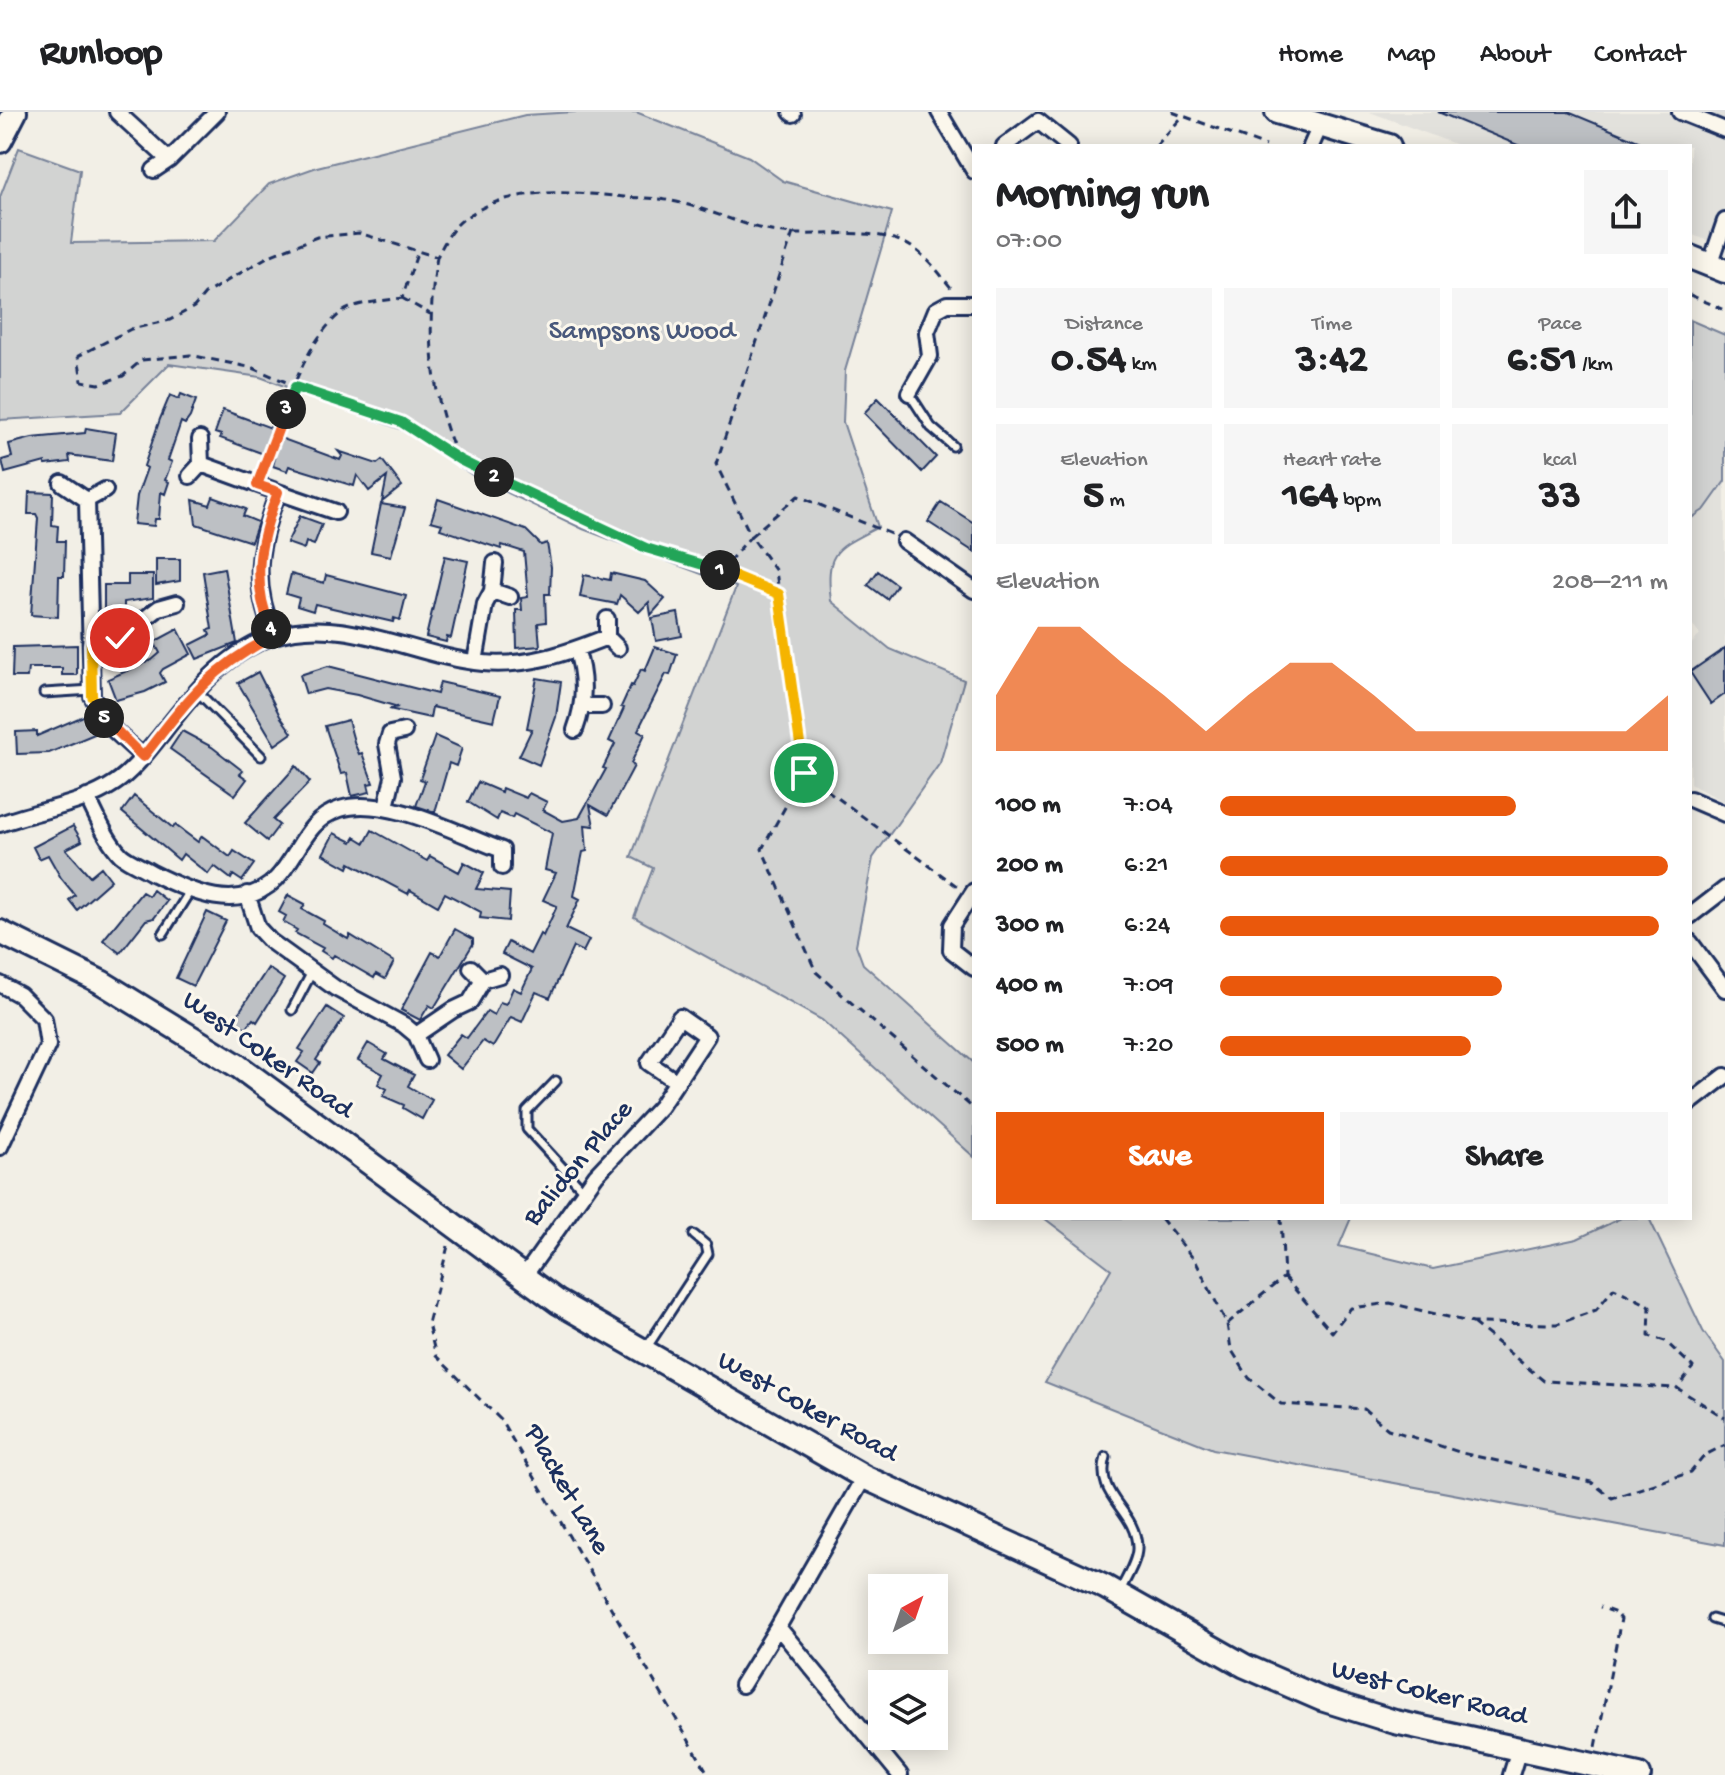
<!DOCTYPE html>
<meta charset="utf-8">
<style>
body{margin:0;font-family:"Gochi Hand",sans-serif;background:#f6f6f6;color:#202124;height:100vh;display:flex;flex-direction:column;font-size:30px;white-space:nowrap}
*{box-sizing:border-box;margin:0}
p{font-size:26px;color:#757577}
.icon{flex:none;width:44px;height:44px;fill:none;stroke:currentColor;stroke-width:2;stroke-linecap:round;stroke-linejoin:round}
.map{position:relative;flex:1;overflow:hidden}
.panel{position:absolute;left:972px;top:32px;width:720px;height:1076px;display:flex;flex-direction:column;background:#fff;border-radius:0px;box-shadow:0 4px 20px #0003}
.panel>*{flex:none}
.needle{width:52px;rotate:40deg}
.fabs{position:absolute;left:868px;top:1462px;display:grid;gap:16px}
.fabs a{display:grid;place-items:center;width:80px;height:80px;border-radius:0px;background:#fff;box-shadow:0 4px 20px #0003;font-size:40px}
.pin{position:absolute;display:grid;place-items:center;width:68px;height:68px;color:#fff;margin:-34px;border:4px solid #fff;border-radius:50%;box-shadow:0 2px 8px #0007}
.km{position:absolute;width:40px;height:40px;margin:-20px;border-radius:50%;background:#222;color:#fff;font-size:22px;line-height:40px;text-align:center}
.round{display:grid;place-items:center;flex:none;width:84px;height:84px;border-radius:0px;background:#f6f6f6}
.headline{display:flex;align-items:center;justify-content:space-between;height:136px;padding:0 24px}
h1{font-size:44px;font-weight:800;line-height:60px}
.metrics{display:grid;grid-template-columns:repeat(3,1fr);gap:12px;height:136px;padding:8px 24px}
.metrics div{display:grid;align-content:center;border-radius:0px;background:#f6f6f6;text-align:center}
.metrics b{font-size:40px;font-weight:800}
.metrics small{font-size:22px;font-weight:400}
.metrics p{font-size:22px}
.chart{height:224px;padding:16px 24px}
.chart p{display:flex;justify-content:space-between}
.chart svg{width:100%;height:144px;margin-top:8px;fill:#ea580c;opacity:.7}
.primary-button{display:flex;gap:16px;margin-top:auto;padding:16px 24px}
.primary-button a{flex:1;height:92px;border-radius:0px;background:#ea580c;color:#fff;font-size:32px;font-weight:800;line-height:92px;text-align:center}
.primary-button a+a{background:#f6f6f6;color:#202124}
ul{padding:0 24px;list-style:none;font-size:26px}
li{display:grid;grid-template-columns:128px 96px 1fr;align-items:center;height:60px}
li i{height:20px;border-radius:10px;background:#ea580c}
header{display:flex;align-items:center;gap:48px;box-sizing:border-box;height:112px;padding:0 40px;background:#fff;border-bottom:2px solid #e0e0e0}
header strong{font-size:38px}
nav{display:flex;gap:44px;margin-inline-start:auto;font-size:28px}
.map>svg:first-child{display:block}
.built{fill:#e2e1dc}
.green{fill:#d2d3d2;stroke:#768198;stroke-width:2}
.building{fill:#bdc0c4;stroke:#1b2f5e;stroke-width:2}
.lines{fill:none;stroke-linecap:round;stroke-linejoin:round}
.service-casing{stroke:#1b2f5e;stroke-width:13}
.minor-casing{stroke:#1b2f5e;stroke-width:20}
.primary-casing{stroke:#1b2f5e;stroke-width:28}
.trunk-casing{stroke:#1b2f5e;stroke-width:28}
.path{stroke:#1b2f5e;stroke-width:3;stroke-dasharray:8 6;stroke-linecap:butt}
.service{stroke:#fbf7ec;stroke-width:7}
.minor{stroke:#fbf7ec;stroke-width:14}
.primary{stroke:#fbf7ec;stroke-width:22}
.trunk{stroke:#fbf7ec;stroke-width:22}
.split-1-casing{stroke:#fff;stroke-width:16}
.split-2-casing{stroke:#fff;stroke-width:16}
.split-3-casing{stroke:#fff;stroke-width:16}
.split-4-casing{stroke:#fff;stroke-width:16}
.split-5-casing{stroke:#fff;stroke-width:16}
.split-6-casing{stroke:#fff;stroke-width:16}
.split-1{stroke:#f5b400;stroke-width:10}
.split-2{stroke:#22a559;stroke-width:10}
.split-3{stroke:#22a559;stroke-width:10}
.split-4{stroke:#f0652b;stroke-width:10}
.split-5{stroke:#f0652b;stroke-width:10}
.split-6{stroke:#f5b400;stroke-width:10}
.labels{text-anchor:middle;dominant-baseline:central;stroke-width:6;stroke-linejoin:round;paint-order:stroke}
.park-label{font-size:28px;fill:#49587b;stroke:#fbf7ec}
.street-label{font-size:28px;fill:#1b2f5e;stroke:#fbf7ec}
</style>
<header>
<strong>Runloop</strong>
<nav><a>Home</a><a>Map</a><a>About</a><a>Contact</a></nav>
</header>
<div class="map">
<svg width="1725" height="1663" viewBox="0 0 1725 1663">
<rect width="100%" height="100%" fill="#f2efe6"/>
<filter id="ink" filterUnits="userSpaceOnUse"><feTurbulence type="fractalNoise" baseFrequency=".0125" numOctaves="2"/><feDisplacementMap in="SourceGraphic" scale="16" xChannelSelector="R" yChannelSelector="G"/><feConvolveMatrix kernelMatrix="1 2 1 2 8 2 1 2 1" color-interpolation-filters="sRGB"/></filter>
<g filter="url(#ink)">
<path class="built" d="M1370,0H1725V135L1690,122V34H1460Z
M1725,369V690L1690,672V533L1700,523L1690,510V407L1705,397Z"/>
<path class="green" d="M575,0H636L749,45L783,69L892,100L845,259L843,310L878,415C836,437 825,438 831,489L890,537L964,568L940,651L873,746L856,833L863,852L974,951V1045L822,908L634,805L653,756L631,745L736,475L583,417L475,365L411,321L260,265L169,252L120,301L0,308V85L19,36L80,58L71,131L214,129L269,72L317,55L525,3Z
M1690,208L1725,223V369L1705,397L1690,407Z
M1044,1106H1351L1339,1134L1433,1157L1577,1127L1621,1106H1649L1703,1219L1725,1250V1433L1213,1337L1045,1270L1111,1157Z"/>
<path class="building" d="M1438,0H1568L1650,34H1520Z
M181,282L196,288L190,305L185,312L181,310L168,348L172,350L165,368L169,370L165,382L161,380L159,407H155L154,414L134,412L137,384L147,356L144,354L160,307L170,283L179,287Z
M878,286L936,345L922,360L864,301Z
M223,298L274,317L272,323L340,348L342,344L338,339L377,352L382,348L402,374L382,390L387,365L369,379L357,363L354,374L289,354L287,359L273,354L275,346L220,326L221,323L215,321Z
M86,316L116,321L112,349L69,343L70,350L45,353V350L5,361L2,348L12,345L9,332L32,326L85,321Z
M29,380L53,381L52,413L58,414L57,429H65L64,464H59L58,505L31,503L38,406L36,402H28Z
M213,385L246,397L243,404L258,410L251,430L196,412L193,388L210,393Z
M438,387L526,418L541,433L547,431L551,455L550,482H545L546,510L538,511L540,534L517,536L516,498H522L521,486L528,485L524,440L502,433L501,437L440,417L442,412L431,409Z
M941,390L974,411V440L928,410Z
M381,392L405,396L391,444L371,440Z
M300,404L322,412L314,433L306,430L304,437L287,431Z
M445,444L468,449L451,526L447,525L446,530L426,525Z
M156,447H180V469L156,473Z
M224,456L237,531L197,547L190,533L210,523L208,518L212,517L203,460Z
M878,459L897,473L887,487L868,473Z
M611,461L645,469L665,487L651,503L649,490L639,500L620,483L617,492L580,485L584,463L610,468Z
M291,462L324,471L326,463L406,484L400,508L394,506L393,510L315,492L313,499L297,494L299,486L286,482Z
M128,463H153V486L124,490V499L104,498V473H128Z
M678,501L682,524L656,529L652,506Z
M178,517L191,542L163,557L160,561L165,570L145,580L116,588L108,567L152,548L160,541L154,530Z
M77,533V563H62V556H28L27,565H12L13,535Z
M655,535L677,542L670,563L666,562L638,618L645,622L631,651L634,654L608,703L590,693L594,714L585,713L587,739L583,740L574,784L580,787L566,817L589,828L583,840L573,835L550,886L536,880L522,910L511,905L493,935L483,929L461,957L444,943L461,922L467,926L487,899L494,903L500,890L506,892L513,876L521,880L532,857L502,842L508,830L530,842L540,822L543,824L557,794L543,788L556,761L545,758L552,721L514,702L512,706L500,701L497,708L468,690L478,670L501,680L502,676L526,686L529,681L547,690L543,698L563,709L579,706L606,657L603,656L615,632L609,629L624,596L621,595L631,573L633,574L641,557L645,559Z
M1725,536V582L1711,592L1690,560Z
M328,554L437,582L440,570L500,584L494,609L432,595L430,606L389,597L398,595L357,583L325,577L306,582L300,563Z
M258,560L280,604L292,621L275,633L238,571Z
M537,566L561,570L556,605L539,653L519,644L532,617L527,616Z
M88,602L97,621L49,641L17,642L16,620L37,619V624Z
M348,608L355,633L359,642L362,641L373,671L368,672L370,680L352,684L347,661L341,662L325,614Z
M182,619L212,635L243,659L240,662L247,667L235,683L170,637Z
M435,624L462,636L456,654L449,651L435,700L416,694L425,669L420,667Z
M296,654L310,670L273,708L279,713L267,729L245,711Z
M134,684L173,716L175,713L198,730L202,724L230,745L234,739L254,752L242,769L233,763L231,767L214,754L208,762L183,742L179,748L122,700Z
M73,714L82,729L66,737L90,764L101,755L111,768L77,798L69,788L75,783L61,766L48,743L39,747L33,735Z
M372,718L427,749L430,744L459,760L464,750L484,761L476,777L510,780L508,809L480,806L481,800L445,781L438,794L410,778L408,782L350,751L348,756L323,742L334,721L352,730L355,725L365,731Z
M153,778L167,789L154,806L146,808L120,841L103,828L142,780L149,784Z
M288,783L305,792L302,797L324,809L323,812L348,827L350,823L394,850L385,867L376,862L374,866L334,843L332,846L321,839L323,836L295,821L297,818L283,810L286,804L279,800Z
M207,800L226,809L193,874L176,866Z
M455,817L473,827V832L434,896L429,893L420,908L401,898L432,840L440,844Z
M268,856L284,867L257,910L253,907L246,916L234,908Z
M327,895L344,906L316,948L320,951L313,961L297,950L304,940L299,937Z
M368,931L387,942L384,947L414,963L408,974L432,988L422,1007L403,996L404,993L383,984L387,977L378,972L383,962L358,948Z"/>
<g class="lines">
<g class="service-casing">
<path id="service" d="M909,281L931,315L953,334
M198,580L261,644
M44,581L92,578
M163,822L190,779
M292,898L312,860
M556,969L527,999V1017L584,1079
M645,1238L708,1142L706,1133L694,1123
M1106,1345C1094,1385 1136,1397 1137,1435C1138,1448 1125,1468 1119,1481
M1712,1507L1725,1511"/>
</g>
<g class="minor-casing">
<path id="minor" d="M117,0L169,48
M791,0L793,2
M939,0L974,59
M1680,0L1725,18
M1004,34L1038,9L1069,34
M1311,34L1320,14
M154,58L169,48L217,0
M1710,153L1725,109
M909,281L930,244L927,220L936,198L947,192H974
M200,327L201,352
M190,364L201,352L278,380C258,434 251,469 274,524
M62,371L87,388L92,584L107,612L143,645
M278,380L336,400
M87,388L105,378
M904,429L974,478
M492,479L510,485
M607,507V525
M91,532L120,526L159,496L177,491
M475,550L485,492L492,479L495,451
M584,594H602
M575,618C585,591 586,565 576,537
M87,685C97,704 106,728 121,743C129,750 143,755 152,761C190,780 240,803 276,767C299,743 305,708 340,697C387,683 458,722 502,738V755
M1690,687L1725,702
M386,695L393,665L387,632L390,622L404,619
M0,712C37,698 81,694 115,671C133,659 147,640 161,623C192,583 224,541 274,524C344,501 415,545 483,551C527,555 567,541 607,525L618,536
M974,779L952,813L951,838L974,856
M247,782L258,816L270,829L335,876L404,913L416,923L427,948
M1690,804L1725,777
M1690,830L1725,877
M471,856L483,868
M0,872L20,883L44,907L48,933L0,1035
M416,923L453,898L470,890L483,868L500,863
M1690,991L1725,964
M523,1166L596,1063L660,995L707,924L680,905L649,951L677,970
M864,1365L778,1515L900,1663
M742,1573L778,1515
M1511,1663L1519,1637"/>
</g>
<g class="primary-casing">
<path id="primary" d="M1277,0L1389,34
M1690,145L1725,159"/>
</g>
<g class="trunk-casing">
<path id="trunk" d="M0,29L15,0
M0,820L101,870L238,954L558,1190L864,1365L1105,1475L1245,1554L1321,1587L1395,1610L1639,1663"/>
</g>
<path class="path" d="M1172,0L1266,34
M1156,34L1182,5
M793,121L716,352L751,424L731,447L705,452L646,436L460,348L401,310L324,286L253,256L190,243L142,248L123,264L99,272L82,269L78,244L131,217L170,208L194,195L205,182L269,144L317,125L359,121L437,145C444,131 452,115 465,106C512,73 571,80 624,85C640,86 657,86 672,89C706,96 738,112 771,119C811,128 868,113 904,131C924,140 939,161 952,177
M437,145C426,213 429,286 460,348
M1690,183L1725,198
M402,186L430,202
M262,360C281,312 300,233 342,200C356,190 385,189 402,186L418,139
M891,422L798,384L751,424L776,459L804,661L762,737L816,860L974,997
M705,452L779,482
M804,661L958,775
M1161,1106L1196,1150L1227,1212L1231,1237L1249,1266L1281,1292L1364,1297L1388,1317L1462,1341L1591,1370L1612,1386L1691,1360L1705,1343L1725,1333
M448,1134L428,1212L436,1244L501,1308L709,1663
M1284,1165L1332,1220L1351,1196L1390,1191L1473,1211L1557,1212L1596,1198L1614,1176L1650,1194L1649,1224L1665,1229L1693,1255L1677,1276L1725,1306
M1473,1211L1544,1269L1677,1276
M1227,1212L1284,1165L1281,1106
M1596,1635L1621,1507L1616,1501L1600,1495"/>
<use href="#service" class="service"/>
<use href="#minor" class="minor"/>
<use href="#primary" class="primary"/>
<use href="#trunk" class="trunk"/>
</g>
</g>
<g class="lines" filter="url(#ink)">
<g class="split-1-casing">
<path id="split-1" d="M720,458L779,482L804,661"/>
</g>
<g class="split-2-casing">
<path id="split-2" d="M494,365L646,436L720,458"/>
</g>
<g class="split-3-casing">
<path id="split-3" d="M286,297L295,275L401,310L460,348L494,365"/>
</g>
<g class="split-4-casing">
<path id="split-4" d="M271,517C250,467 260,428 278,380L257,373L286,297"/>
</g>
<g class="split-5-casing">
<path id="split-5" d="M104,606L143,645C186,590 210,555 274,524L271,517"/>
</g>
<g class="split-6-casing">
<path id="split-6" d="M104,606L92,584L91,532L120,526"/>
</g>
<use href="#split-1" class="split-1"/>
<use href="#split-2" class="split-2"/>
<use href="#split-3" class="split-3"/>
<use href="#split-4" class="split-4"/>
<use href="#split-5" class="split-5"/>
<use href="#split-6" class="split-6"/>
</g>
<g class="labels">
<g class="park-label">
<text x="642" y="220">Sampsons Wood</text>
</g>
<g class="street-label">
<text transform="translate(267 944) rotate(35)">West Coker Road</text>
<text transform="translate(579 1052) rotate(-50)">Balidon Place</text>
<text transform="translate(807 1296) rotate(29)">West Coker Road</text>
<text transform="translate(566 1378) rotate(60)">Placket Lane</text>
<text transform="translate(1429 1582) rotate(14)">West Coker Road</text>
</g>
</g>
</svg>
<div class="fabs">
<a><svg class="needle" viewBox="-14 -14 28 28"><path d="M0-13l5 13h-10z" fill="#e53935"/><path d="M0 13l5-13h-10z" fill="#757577"/></svg></a>
<a><svg class="icon" aria-label="layers" viewBox="0 0 24 24"><path d="M12 4l9 5-9 5-9-5zM3 14l9 5 9-5"/></svg></a>
</div>
<div class="pin" style="left:804px;top:661px;background:#1e9e55"><svg class="icon" aria-label="arrive" viewBox="0 0 24 24"><path d="M6 21V4h12l-3 4 3 4H6"/></svg></div>
<div class="pin" style="left:120px;top:526px;background:#d93025"><svg class="icon" aria-label="check" viewBox="0 0 24 24"><path d="M5 12l5 5 9-10"/></svg></div>
<b class="km" style="left:720px;top:458px">1</b>
<b class="km" style="left:494px;top:365px">2</b>
<b class="km" style="left:286px;top:297px">3</b>
<b class="km" style="left:271px;top:517px">4</b>
<b class="km" style="left:104px;top:606px">5</b>
<section class="panel">
<div class="headline"><div><h1>Morning run</h1><p>07:00</p></div><a class="round"><svg class="icon" aria-label="share" viewBox="0 0 24 24"><path d="M12 15V3M7 8l5-5 5 5M5 13v7h14v-7"/></svg></a></div>
<div class="metrics">
<div><p>Distance</p><b>0.54<small> km</small></b></div>
<div><p>Time</p><b>3:42</b></div>
<div><p>Pace</p><b>6:51<small> /km</small></b></div>
</div>
<div class="metrics">
<div><p>Elevation</p><b>5<small> m</small></b></div>
<div><p>Heart rate</p><b>164<small> bpm</small></b></div>
<div><p>kcal</p><b>33</b></div>
</div>
<div class="chart"><p><span>Elevation</span>208–211 m</p>
<svg viewBox="0 0 160 44" preserveAspectRatio="none"><path d="M0 44V27L10 6L20 6L30 17L40 27L50 38L60 27L70 17L80 17L90 27L100 38L110 38L120 38L130 38L140 38L150 38L160 27V44z"/></svg>
</div>
<ul>
<li><b>100 m</b>7:04<i style="width:66%"></i></li>
<li><b>200 m</b>6:21<i style="width:100%"></i></li>
<li><b>300 m</b>6:24<i style="width:98%"></i></li>
<li><b>400 m</b>7:09<i style="width:63%"></i></li>
<li><b>500 m</b>7:20<i style="width:56%"></i></li>
</ul>
<div class="primary-button"><a>Save</a><a>Share</a></div>
</section>
</div>
